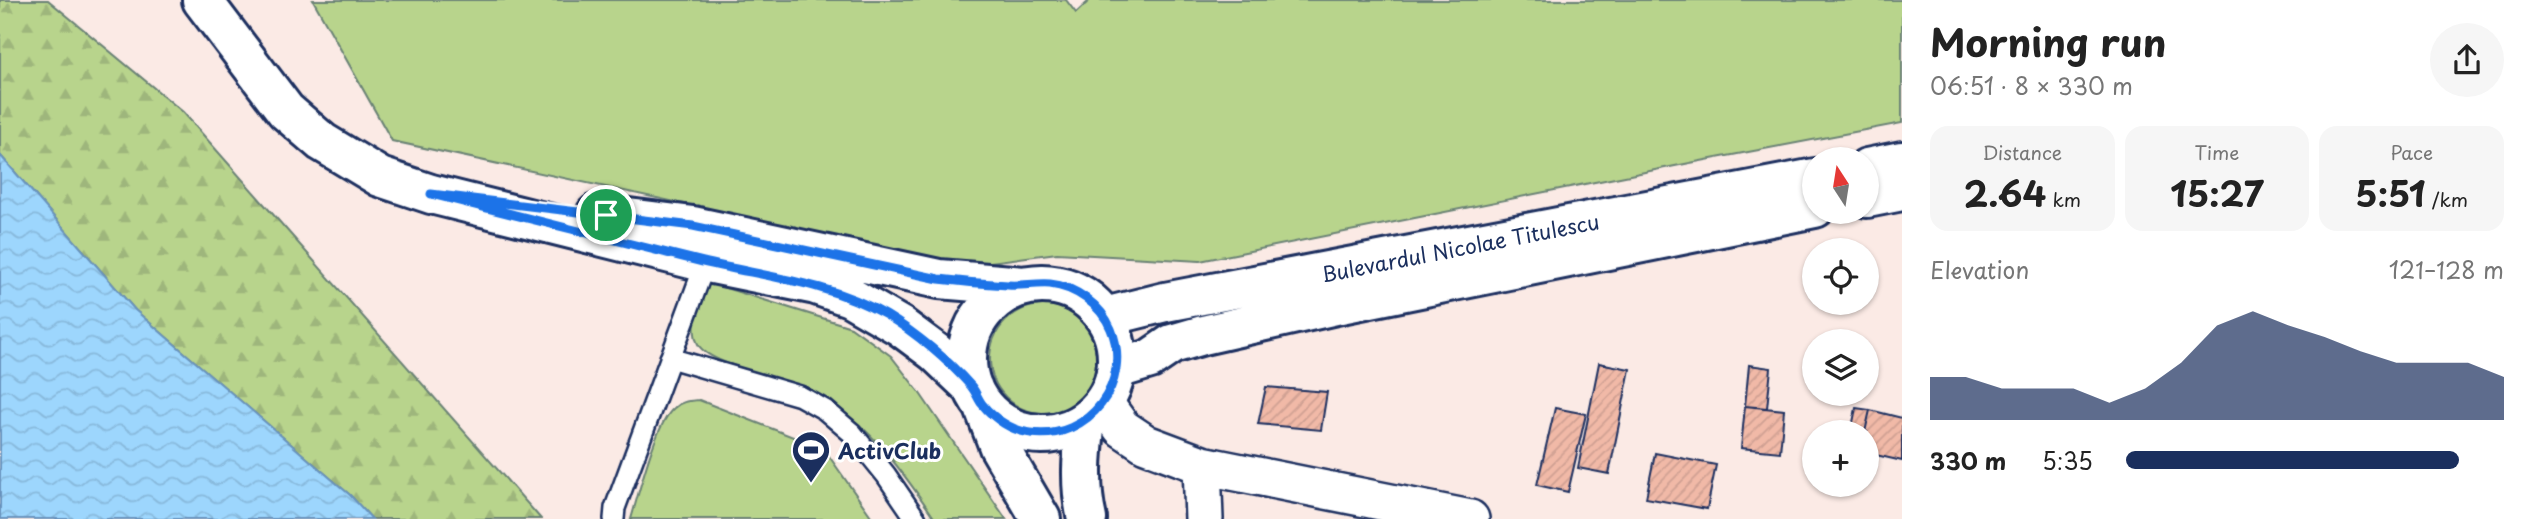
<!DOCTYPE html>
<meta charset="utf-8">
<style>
body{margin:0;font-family:"Playpen Sans",sans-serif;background:#f6f6f6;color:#222;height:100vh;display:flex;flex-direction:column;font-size:26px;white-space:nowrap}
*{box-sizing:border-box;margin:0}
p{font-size:23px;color:#767676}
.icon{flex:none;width:38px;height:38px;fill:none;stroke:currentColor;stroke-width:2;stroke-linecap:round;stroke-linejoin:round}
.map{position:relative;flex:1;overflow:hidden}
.panel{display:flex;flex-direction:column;background:#fff;width:630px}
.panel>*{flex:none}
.needle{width:46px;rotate:348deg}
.tools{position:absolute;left:1802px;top:147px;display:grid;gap:14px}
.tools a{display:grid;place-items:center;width:77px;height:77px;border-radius:50%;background:#fff;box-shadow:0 2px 5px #0004;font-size:35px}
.pin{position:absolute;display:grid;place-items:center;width:60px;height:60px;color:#fff;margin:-30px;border:4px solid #fff;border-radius:50%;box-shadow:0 2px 7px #0007}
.round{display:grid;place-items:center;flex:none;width:74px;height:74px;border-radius:37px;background:#f6f6f6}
.headline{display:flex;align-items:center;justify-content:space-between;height:119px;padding:0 28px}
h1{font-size:38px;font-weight:700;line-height:52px}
.stats{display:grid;grid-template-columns:repeat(3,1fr);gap:10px;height:119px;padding:7px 28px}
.stats div{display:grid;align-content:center;border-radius:18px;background:#f6f6f6;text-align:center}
.stats b{font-size:35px;font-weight:700}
.stats small{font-size:19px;font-weight:400}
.stats p{font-size:19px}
.chart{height:196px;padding:14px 28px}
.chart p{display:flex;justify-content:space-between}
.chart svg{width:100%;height:126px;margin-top:7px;fill:#1b2f5e;opacity:.7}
ul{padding:0 28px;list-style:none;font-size:23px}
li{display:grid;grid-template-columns:112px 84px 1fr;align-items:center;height:52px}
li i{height:18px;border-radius:9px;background:#1b2f5e}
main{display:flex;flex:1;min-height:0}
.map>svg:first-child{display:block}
.green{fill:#b8d48c;stroke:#6a8275;stroke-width:2}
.forest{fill:url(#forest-firs);stroke:#6a8275;stroke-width:2}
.water{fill:url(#water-waves);stroke:#6993bd;stroke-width:2}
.building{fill:url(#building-hatch);stroke:#1b2f5e;stroke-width:2}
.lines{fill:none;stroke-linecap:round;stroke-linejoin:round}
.lane-casing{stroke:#1b2f5e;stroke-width:24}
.street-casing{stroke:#1b2f5e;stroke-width:42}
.secondary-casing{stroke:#1b2f5e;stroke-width:44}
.lane{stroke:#fff;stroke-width:19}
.street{stroke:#fff;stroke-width:37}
.secondary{stroke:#fff;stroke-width:38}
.route-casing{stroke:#fff;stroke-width:14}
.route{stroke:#1a73e8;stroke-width:9}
.labels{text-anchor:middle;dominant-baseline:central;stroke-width:6;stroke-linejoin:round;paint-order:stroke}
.street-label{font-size:21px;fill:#1b2f5e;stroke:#fff}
.poi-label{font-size:21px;font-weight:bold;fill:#1b2f5e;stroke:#fff;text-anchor:start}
</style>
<main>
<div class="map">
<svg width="1902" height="519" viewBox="0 0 1902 519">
<defs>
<pattern id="forest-firs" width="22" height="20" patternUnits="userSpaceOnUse" patternTransform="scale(1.75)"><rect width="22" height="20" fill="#b8d48c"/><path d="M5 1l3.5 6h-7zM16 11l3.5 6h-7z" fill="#9eb67b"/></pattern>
<pattern id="water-waves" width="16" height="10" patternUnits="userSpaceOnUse" patternTransform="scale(1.75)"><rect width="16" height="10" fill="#9dd6fd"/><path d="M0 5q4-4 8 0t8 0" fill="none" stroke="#87b8db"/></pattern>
<pattern id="building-hatch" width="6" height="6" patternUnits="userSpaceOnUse" patternTransform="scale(1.75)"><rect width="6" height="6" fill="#f1b9a7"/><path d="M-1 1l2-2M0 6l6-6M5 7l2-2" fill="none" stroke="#ce9f92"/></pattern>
</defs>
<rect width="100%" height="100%" fill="#fbeae5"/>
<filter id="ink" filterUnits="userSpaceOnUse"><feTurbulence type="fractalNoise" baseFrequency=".0143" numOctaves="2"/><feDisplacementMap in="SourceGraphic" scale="14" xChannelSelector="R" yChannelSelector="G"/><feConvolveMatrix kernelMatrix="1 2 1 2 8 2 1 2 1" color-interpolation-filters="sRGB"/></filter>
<g filter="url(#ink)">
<path class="green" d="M313,0H1066L1076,13L1090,0H1902V123L1690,163L1200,261L1057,253L968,265L392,141Z
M703,281L851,327L891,356L919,392L1006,519H935C899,466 865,417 805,388C781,376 709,366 698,344C689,326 700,300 703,281Z
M990 359a54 54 0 1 1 108 0a54 54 0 1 1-108 0Z
M699,400L824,449L873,519H631C639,493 655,424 674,408C681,401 690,401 699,400Z"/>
<path class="forest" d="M0,0H48L183,112L541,519H372L350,495L135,310L0,155Z"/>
<path class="water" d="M0,155L135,310L350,495L372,519H0Z"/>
<path class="building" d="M1599,363L1630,369L1609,474L1578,468Z
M1749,365L1771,368L1767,408L1745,406Z
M1266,387L1327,392L1321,430L1258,424Z
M1745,406L1784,410L1780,452L1741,448Z
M1555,408L1586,414L1568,492L1537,485Z
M1856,408L1870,410L1865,432H1851Z
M1870,410L1902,418V461L1867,453V432H1865Z
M1655,453L1716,465L1707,509L1646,498Z"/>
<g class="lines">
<g class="lane-casing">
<path id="lane" d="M670,358L800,396L825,410L852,433L886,475L916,519
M614,519L615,508L701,275L710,260"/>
</g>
<g class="street-casing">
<path id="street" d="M1104,403L1122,428L1146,444L1202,465L1470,519
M1202,465L1204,519"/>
</g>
<g class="secondary-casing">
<path id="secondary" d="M202,0L286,111L322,142L380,177L431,194L707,263L816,285L850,297L900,326L935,352L973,388
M1867,168L1902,161
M1867,198L1902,191
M596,214L693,226L939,279L1024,286
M967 359a75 75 0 1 1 150 0a75 75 0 1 1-150 0Z
M1105,317L1165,302L1815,178
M1117,369L1150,359L1172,344L1203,335L1336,305L1815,208
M983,405L999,447L1041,519
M1086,420C1082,454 1079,485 1087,519"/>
</g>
<use href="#lane" class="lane"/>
<use href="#street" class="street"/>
<use href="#secondary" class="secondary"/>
</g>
</g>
<g class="lines" filter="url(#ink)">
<g class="route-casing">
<path id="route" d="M431,194L693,226L939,279C962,282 985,284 1008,285C1022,286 1036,283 1050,284C1076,287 1101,305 1111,329C1133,382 1089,441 1031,433C1012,431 994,419 982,404C978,399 976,392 971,386C948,360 916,333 886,315C829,282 766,277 703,262C612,240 522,216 431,194Z"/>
</g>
<use href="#route" class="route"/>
</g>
<defs>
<g id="stadium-pin" transform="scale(2.0125)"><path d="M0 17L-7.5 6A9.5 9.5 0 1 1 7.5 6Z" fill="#1b2f5e" stroke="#fff"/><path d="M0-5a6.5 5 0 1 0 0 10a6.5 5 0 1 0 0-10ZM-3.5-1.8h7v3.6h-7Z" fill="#fff"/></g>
</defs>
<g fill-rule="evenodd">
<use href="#stadium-pin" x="811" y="450"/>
</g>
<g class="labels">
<g class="street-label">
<text transform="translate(1460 247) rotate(-11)">Bulevardul Nicolae Titulescu</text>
</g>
<g class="poi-label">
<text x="838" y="450">ActivClub</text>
</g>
</g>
</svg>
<div class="tools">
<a><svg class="needle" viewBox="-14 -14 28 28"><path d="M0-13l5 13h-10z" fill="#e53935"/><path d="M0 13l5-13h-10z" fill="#767676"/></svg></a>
<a><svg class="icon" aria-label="locate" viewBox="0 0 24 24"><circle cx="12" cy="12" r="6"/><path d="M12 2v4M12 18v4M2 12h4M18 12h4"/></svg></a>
<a><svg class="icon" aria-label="layers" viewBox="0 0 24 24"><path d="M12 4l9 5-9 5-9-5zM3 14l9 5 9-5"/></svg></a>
<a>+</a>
</div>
<div class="pin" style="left:606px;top:215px;background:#1e9e55"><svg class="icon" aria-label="arrive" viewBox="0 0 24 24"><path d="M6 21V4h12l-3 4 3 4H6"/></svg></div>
</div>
<section class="panel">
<div class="headline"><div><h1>Morning run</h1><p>06:51 · 8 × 330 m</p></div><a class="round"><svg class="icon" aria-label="share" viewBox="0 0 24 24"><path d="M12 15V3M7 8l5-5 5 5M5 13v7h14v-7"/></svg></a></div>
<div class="stats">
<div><p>Distance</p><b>2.64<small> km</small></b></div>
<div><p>Time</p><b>15:27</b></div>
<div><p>Pace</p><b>5:51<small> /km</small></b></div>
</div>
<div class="chart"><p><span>Elevation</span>121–128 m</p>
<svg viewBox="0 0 160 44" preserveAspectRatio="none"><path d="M0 44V29L10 29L20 33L30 33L40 33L50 38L60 33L70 24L80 11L90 6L100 11L110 15L120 20L130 24L140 24L150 24L160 29V44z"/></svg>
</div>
<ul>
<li><b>330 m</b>5:35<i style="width:88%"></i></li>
</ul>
</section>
</main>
